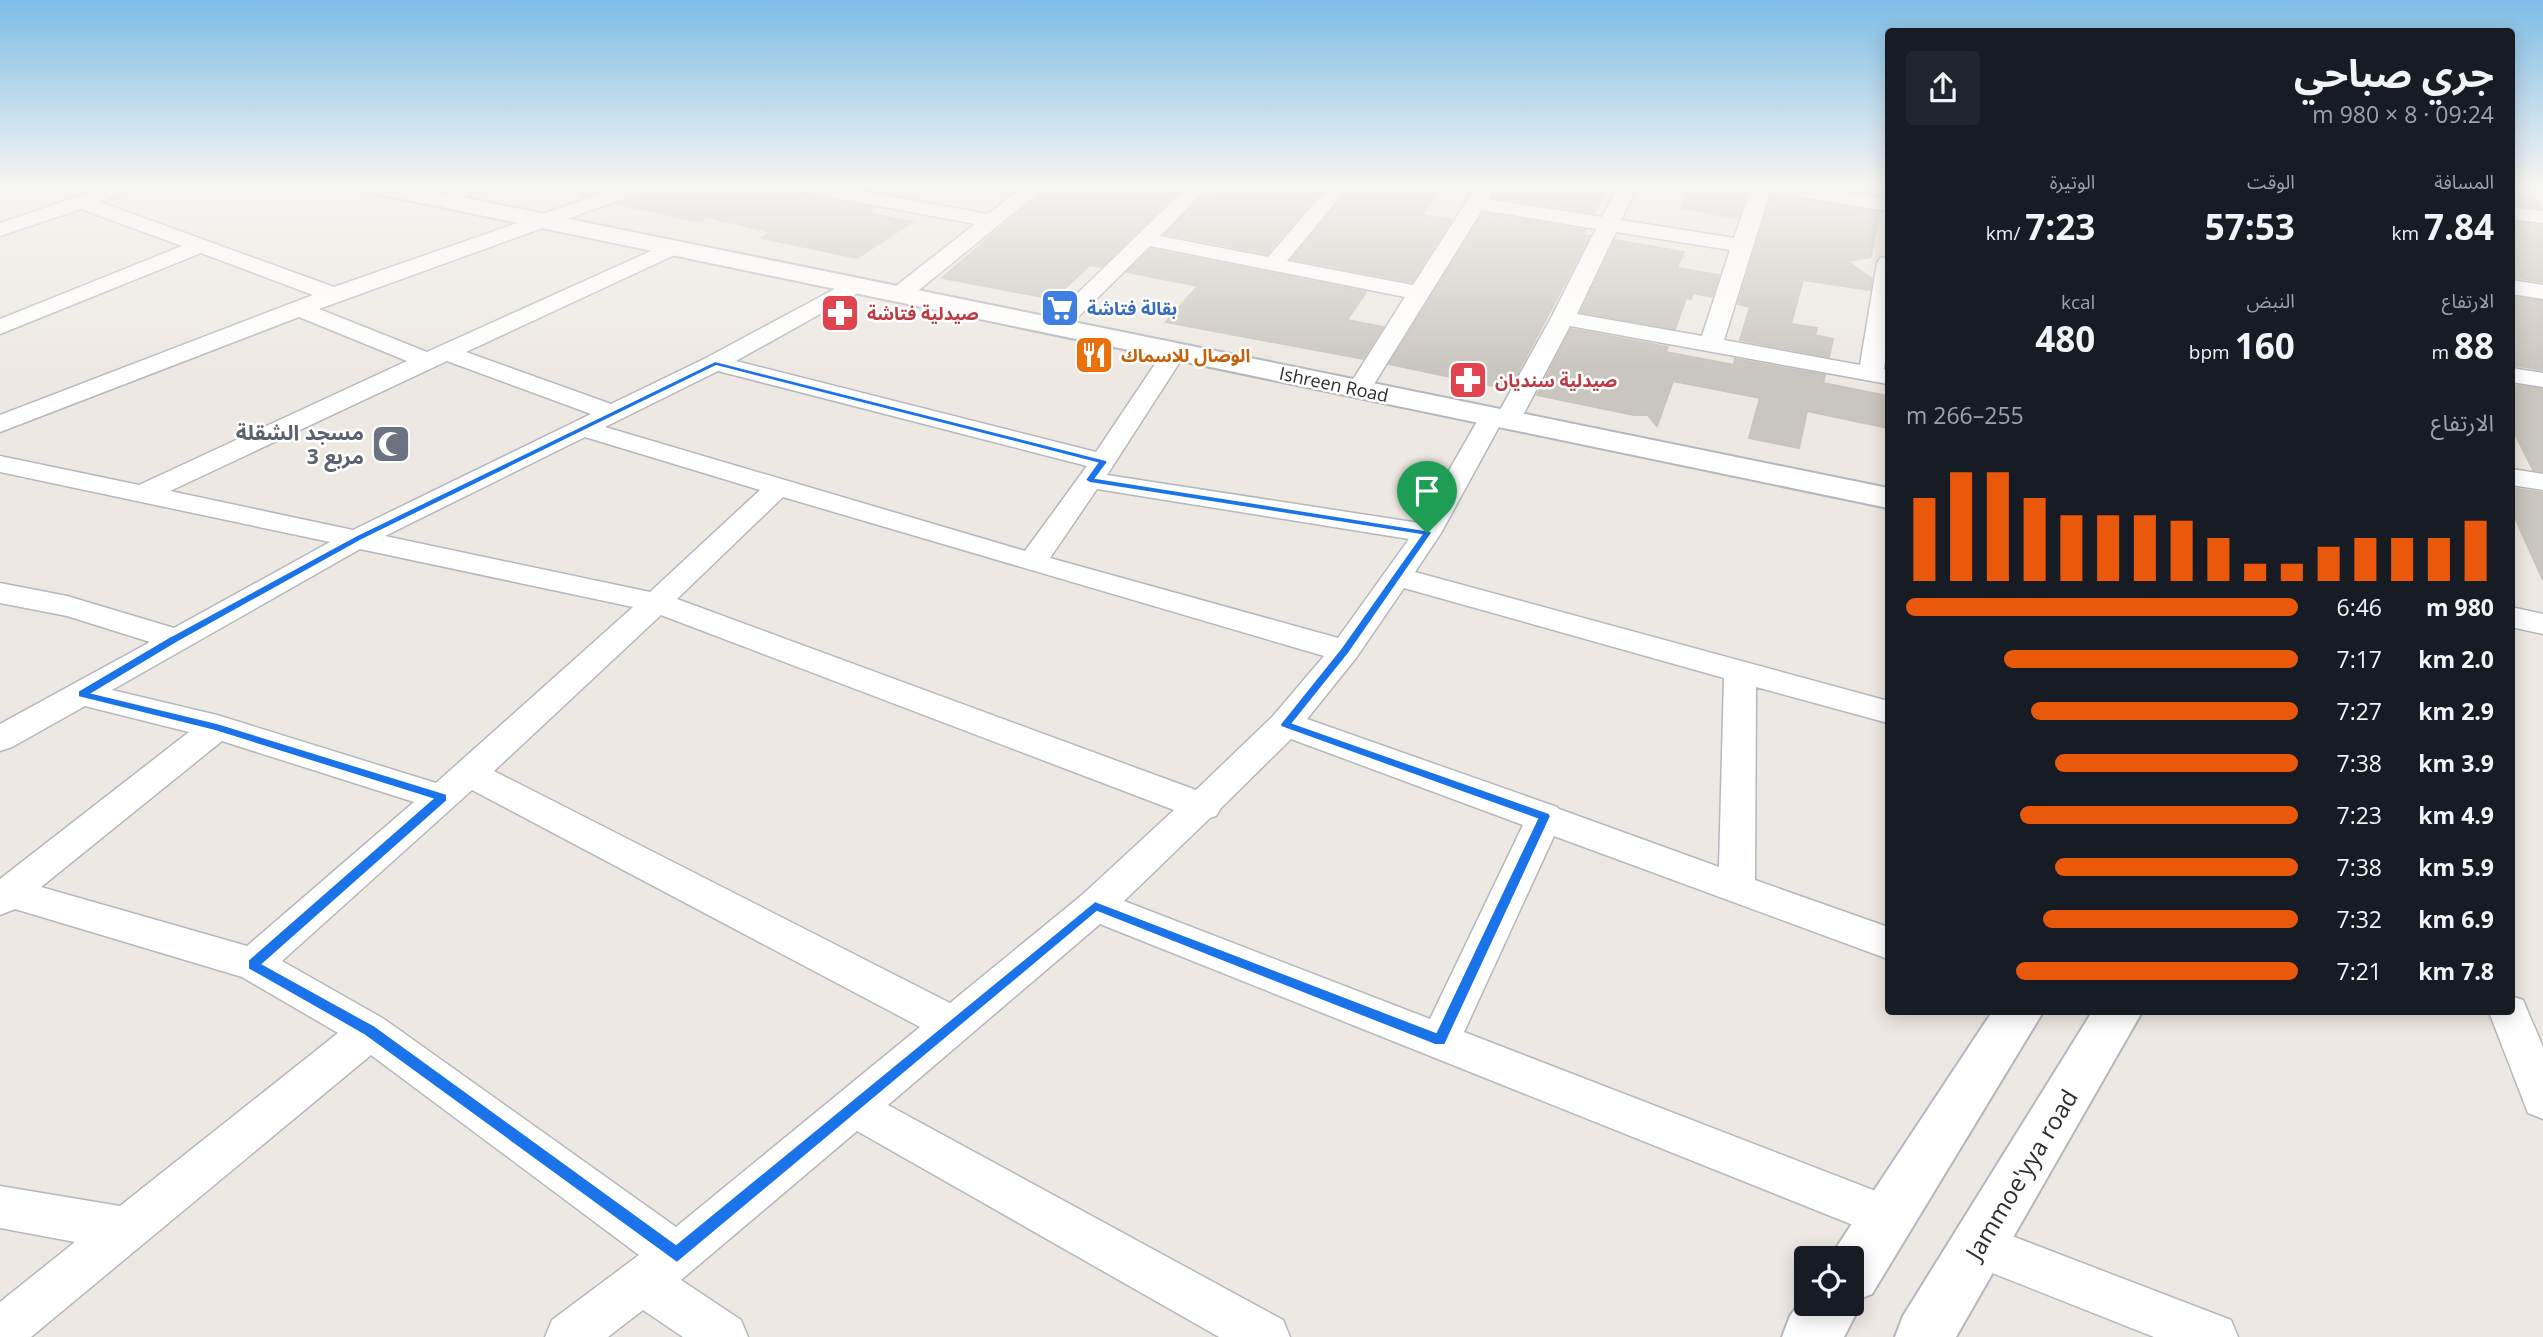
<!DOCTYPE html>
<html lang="ar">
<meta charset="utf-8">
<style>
body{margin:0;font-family:"Open Sans","Noto Sans Arabic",sans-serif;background:#20242c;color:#f1f3f6;direction:rtl;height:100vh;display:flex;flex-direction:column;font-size:26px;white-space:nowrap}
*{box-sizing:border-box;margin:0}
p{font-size:23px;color:#9ea1a6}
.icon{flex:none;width:38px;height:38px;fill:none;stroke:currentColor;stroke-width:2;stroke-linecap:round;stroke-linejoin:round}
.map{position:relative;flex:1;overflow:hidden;direction:ltr}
.sheet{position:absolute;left:1885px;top:28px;width:630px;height:987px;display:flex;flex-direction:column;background:#171b24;border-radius:7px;box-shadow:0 4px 18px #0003;direction:rtl}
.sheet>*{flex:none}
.controls{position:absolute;left:1794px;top:1246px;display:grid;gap:14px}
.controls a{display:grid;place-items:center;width:70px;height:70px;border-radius:7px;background:#171b24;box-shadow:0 4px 18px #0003;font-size:35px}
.pin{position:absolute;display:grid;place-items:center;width:60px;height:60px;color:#fff;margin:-72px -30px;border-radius:50% 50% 50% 0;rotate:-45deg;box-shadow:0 0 7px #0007}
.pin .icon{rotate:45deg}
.round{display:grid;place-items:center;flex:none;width:74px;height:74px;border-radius:7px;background:#20242c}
.overview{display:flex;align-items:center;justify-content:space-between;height:119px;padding:0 21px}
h1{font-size:38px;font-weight:700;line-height:52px}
.figures{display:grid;grid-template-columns:repeat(3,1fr);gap:10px;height:119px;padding:7px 21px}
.figures div{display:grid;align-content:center}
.figures b{font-size:35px;font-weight:700}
.figures small{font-size:19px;font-weight:400}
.figures p{font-size:19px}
.chart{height:196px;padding:14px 21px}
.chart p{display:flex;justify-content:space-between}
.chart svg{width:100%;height:126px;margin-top:7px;stroke:#ea580c;stroke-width:6}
ul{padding:0 21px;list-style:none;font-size:23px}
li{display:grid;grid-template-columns:112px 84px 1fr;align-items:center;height:52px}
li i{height:18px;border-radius:9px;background:#ea580c}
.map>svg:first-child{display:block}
.building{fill:#c9c6bf;stroke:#c9c4bb;stroke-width:2}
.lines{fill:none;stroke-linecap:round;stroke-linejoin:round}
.minor-casing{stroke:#b5b7bf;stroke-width:3}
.tertiary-casing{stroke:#b5b7bf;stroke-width:4}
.secondary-casing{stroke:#b5b7bf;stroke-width:4}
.minor{fill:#fff;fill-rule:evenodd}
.tertiary{fill:#fff;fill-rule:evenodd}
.secondary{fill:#fff;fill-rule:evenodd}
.route{fill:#1a73e8;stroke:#fff;stroke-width:2;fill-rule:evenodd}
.labels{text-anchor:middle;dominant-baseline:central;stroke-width:5;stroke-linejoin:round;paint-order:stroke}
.far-shop-label{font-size:18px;font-weight:bold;fill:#366cbe;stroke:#fff;text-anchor:start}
.far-health-label{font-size:18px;font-weight:bold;fill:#be3a42;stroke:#fff;text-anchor:start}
.far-food-label{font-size:18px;font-weight:bold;fill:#c56008;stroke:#fff;text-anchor:start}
.far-street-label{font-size:18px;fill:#2d2d2d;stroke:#fff}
.worship-label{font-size:21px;font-weight:bold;fill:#5b616d;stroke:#fff;text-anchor:end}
.near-street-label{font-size:24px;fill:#2d2d2d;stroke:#fff}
</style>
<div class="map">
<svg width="2543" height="1337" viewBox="0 0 2543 1337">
<rect width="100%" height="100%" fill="#ede8e1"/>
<path class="building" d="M580,185H619L585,196L579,195Z
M656,185H787L791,192L874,208L867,213L912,222L857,258L762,238L771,232L707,217L700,222L618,204L651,191Z
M840,185H906L893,194Z
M1051,185H1161L1156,189L1178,192L1101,267L1090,265L1053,299L942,278Z
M1230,185H1327L1267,254L1165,234L1202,197L1216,199Z
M1353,185H1443L1421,215L1451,220L1412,282L1292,259Z
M1500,185H1609L1594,213L1492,197Z
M1692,185H1749L1738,218L1681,208Z
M2511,185H2528L2541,208L2511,204Z
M1772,195L1879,212L1871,257L1847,261L1872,279L1870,290L1803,280L1791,324L1817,328L1815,335L1833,339L1829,357L1740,340L1750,307L1738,304Z
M1483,213L1585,230L1582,235L1590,236L1509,389L1389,364Z
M2511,222L2543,226V282L2511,277Z
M1615,240L1684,252L1677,268L1719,275L1712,297L1693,293L1691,299L1686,298L1675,329L1581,312Z
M1151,249L1366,292L1347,320L1383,327L1363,359L1166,322L1198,286L1127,272Z
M2511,297L2543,301V370L2511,365Z
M1571,329L1668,347L1666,352L1734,365L1735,359L1825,375L1823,383L1888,396V428L1807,411L1799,448L1749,438L1760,398L1673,381L1657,426L1648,415H1634L1537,395Z
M2511,385L2543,389V471L2533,470L2511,426Z
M2511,488L2543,493V580L2511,509Z"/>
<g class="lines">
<g class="minor-casing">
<path id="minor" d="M112,185H140L137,189L100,202L334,287L626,185H653L650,189L319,309L427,352L673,241L681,242L684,247L681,252L466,352L611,404L706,358L855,278L863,280L866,285L863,290L736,361L1096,452L1167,346H1183L1187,351L1107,475L1419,523L1483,411L1492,408L1500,410L1551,318L1596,229L1482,210L1371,389L1368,394L1359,396L1350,394L1347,389L1405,297L1150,246L1064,331H1048L1044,326L1189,185H1210L1160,236L1268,257L1330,185H1350L1287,261L1413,285L1477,185H1497L1488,199L1602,217L1618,185H1638L1621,220L1734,238L1752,185H1797L1888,199V211L1770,192L1724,340L1860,365L1877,263L1880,258L1888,257V338L1884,369L1888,370V384L1570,326L1521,419L1517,424L1508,427L1500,425L1441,533L1415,572L1888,701V723L1756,687L1755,880L1888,927V959L1554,836L1464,1032L1904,1202L1910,1217L1904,1232L1888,1239L1100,924L888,1105L1283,1320L1290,1337H1219L857,1131L681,1280L741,1320L748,1337H683L643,1310L608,1337H545L552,1320L639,1255L371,1055L31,1337H0V1302L75,1242L0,1228V1186L120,1206L338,1033L242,977L15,909L0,915V879L189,732L85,706L12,747L0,751V724L150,642L67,616L0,603V583L67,596L174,628L330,542L0,472V456L139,485L407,361L299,317L0,432V415L313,295L201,253L0,334V319L182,246L81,209L0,236V223ZM1616,232L1730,250L1702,336L1577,314ZM447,361L591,414L353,530L170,491ZM718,371L1087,466L1025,551L605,427ZM585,437L760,490L650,592L385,536ZM1097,489L1409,539L1338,638L1050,558ZM783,497L1324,656L1273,716L1196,790L677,599ZM360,549L633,607L436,783L217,715L112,690ZM1404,588L1724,678L1719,867L1559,809L1557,807L1307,719L1356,658ZM661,615L1174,810L1082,895L950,1003L494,771ZM1291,739L1523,825L1430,1019L1124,901L1210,818L1216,816L1221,808ZM222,741L414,802L247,946L41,887ZM472,790L920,1027L676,1227L384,1019L282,961Z
M460,185H484L453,204H439L436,200Z
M789,185H828L988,214L1026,185H1048L908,299H892L889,294L892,289L975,224L799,191L792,189Z
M2511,207L2543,211V223L2511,219Z
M2511,280L2543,285V299L2511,294Z
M2511,368L2543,373V387L2511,382Z
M2511,469L2543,474V490L2511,485Z
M2511,607L2543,614V634L2511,627Z
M2511,996L2523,1000L2543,1047V1119L2528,1113L2489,1012H2511Z
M1978,1223L2231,1320L2238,1337H2154L1962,1261L1955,1245L1962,1229Z"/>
</g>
<g class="tertiary-casing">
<path id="tertiary" d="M357,185H402L1888,488V508L369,192L360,190Z"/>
</g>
<g class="secondary-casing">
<path id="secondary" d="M1992,1012H2043L1872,1294L1859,1299L1861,1304L1844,1337H1782L1790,1316L1806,1293V1304H1852V1258H1830L1832,1254Z
M2092,1012H2142L1956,1337H1895L1903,1316Z"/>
</g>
<use href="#minor" class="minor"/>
<use href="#tertiary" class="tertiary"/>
<use href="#secondary" class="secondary"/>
</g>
<linearGradient id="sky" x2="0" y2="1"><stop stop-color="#7ebce6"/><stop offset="0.5" stop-color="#f7f5f2"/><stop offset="1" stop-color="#f7f5f2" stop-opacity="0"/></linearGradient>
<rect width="2543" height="372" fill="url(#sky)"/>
<path class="route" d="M715,361L1106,460L1108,462L1096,478L1431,531L1432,533L1349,653L1293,723L1549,813L1551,816L1445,1045H1435L1097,912L677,1263L364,1035L248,969V960L432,799L215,731L78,697V691L171,636L355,536ZM716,366L1097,463L1085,480L1090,483L1421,535L1341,648L1280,724L1281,727L1537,819L1436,1032L1095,901L676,1244L375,1026L263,964L447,801V794L217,723L93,693L178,642L362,540Z"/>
<defs>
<g id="supermarket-square" transform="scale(2.0125)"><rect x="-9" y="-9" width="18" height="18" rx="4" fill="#3f7fe0" stroke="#fff"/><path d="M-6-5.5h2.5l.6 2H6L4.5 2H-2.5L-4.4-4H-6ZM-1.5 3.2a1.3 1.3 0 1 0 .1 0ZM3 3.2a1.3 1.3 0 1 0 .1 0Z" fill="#fff"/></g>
<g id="pharmacy-square" transform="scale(2.0125)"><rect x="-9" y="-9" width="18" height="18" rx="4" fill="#e0444e" stroke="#fff"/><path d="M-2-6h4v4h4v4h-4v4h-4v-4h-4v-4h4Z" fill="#fff"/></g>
<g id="restaurant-square" transform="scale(2.0125)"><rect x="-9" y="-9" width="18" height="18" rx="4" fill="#e8710a" stroke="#fff"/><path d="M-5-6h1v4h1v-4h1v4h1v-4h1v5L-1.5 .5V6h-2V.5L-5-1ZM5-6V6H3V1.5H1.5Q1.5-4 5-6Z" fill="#fff"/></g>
<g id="mosque-square" transform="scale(2.0125)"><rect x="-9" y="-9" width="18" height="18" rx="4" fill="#6b7280" stroke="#fff"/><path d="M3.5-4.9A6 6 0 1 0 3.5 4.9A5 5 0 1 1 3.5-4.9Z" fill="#fff"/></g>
</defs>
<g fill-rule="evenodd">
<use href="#supermarket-square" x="1060" y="308"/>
<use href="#pharmacy-square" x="840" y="313"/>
<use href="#restaurant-square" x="1094" y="355"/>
<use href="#pharmacy-square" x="1468" y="380"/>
<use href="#mosque-square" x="391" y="444"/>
</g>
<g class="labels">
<g class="far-shop-label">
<text x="1087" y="308">بقالة فتاشة</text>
</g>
<g class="far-health-label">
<text x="867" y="313">صيدلية فتاشة</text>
<text x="1495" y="380">صيدلية سنديان</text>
</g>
<g class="far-food-label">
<text x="1121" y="355">الوصال للاسماك</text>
</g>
<g class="far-street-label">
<text transform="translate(1334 384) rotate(12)">Ishreen Road</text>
</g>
<g class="worship-label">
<text x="364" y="432">مسجد الشقلة<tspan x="364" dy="24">مربع 3</tspan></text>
</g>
<g class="near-street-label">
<text transform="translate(2021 1174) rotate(-59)">Jammoe'yya road</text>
</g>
</g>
</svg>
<div class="controls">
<a><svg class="icon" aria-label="locate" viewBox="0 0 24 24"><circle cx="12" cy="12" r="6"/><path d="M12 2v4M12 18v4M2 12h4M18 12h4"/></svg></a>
</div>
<div class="pin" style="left:1427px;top:533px;background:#1e9e55"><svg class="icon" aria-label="arrive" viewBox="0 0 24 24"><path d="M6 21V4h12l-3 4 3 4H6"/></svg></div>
<section class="sheet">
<div class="overview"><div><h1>جري صباحي</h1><p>09:24 · 8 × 980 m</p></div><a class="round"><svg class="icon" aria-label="share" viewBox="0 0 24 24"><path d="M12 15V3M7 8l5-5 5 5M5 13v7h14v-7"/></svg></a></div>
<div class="figures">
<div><p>المسافة</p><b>7.84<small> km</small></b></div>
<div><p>الوقت</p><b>57:53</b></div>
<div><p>الوتيرة</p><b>7:23<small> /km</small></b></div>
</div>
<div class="figures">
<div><p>الارتفاع</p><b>88<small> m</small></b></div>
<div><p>النبض</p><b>160<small> bpm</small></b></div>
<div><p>kcal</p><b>480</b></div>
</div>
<div class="chart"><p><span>الارتفاع</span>255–266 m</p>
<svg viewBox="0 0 160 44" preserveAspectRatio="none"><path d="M5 44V15M15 44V6M25 44V6M35 44V15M45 44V21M55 44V21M65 44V21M75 44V23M85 44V29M95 44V38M105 44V38M115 44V32M125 44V29M135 44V29M145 44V29M155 44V23"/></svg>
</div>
<ul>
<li><b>980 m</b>6:46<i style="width:100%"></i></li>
<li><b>2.0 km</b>7:17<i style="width:75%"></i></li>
<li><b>2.9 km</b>7:27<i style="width:68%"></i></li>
<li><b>3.9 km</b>7:38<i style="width:62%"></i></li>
<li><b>4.9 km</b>7:23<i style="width:71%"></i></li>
<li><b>5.9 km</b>7:38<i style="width:62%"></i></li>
<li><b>6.9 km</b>7:32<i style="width:65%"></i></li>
<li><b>7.8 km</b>7:21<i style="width:72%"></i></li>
</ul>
</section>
</div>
